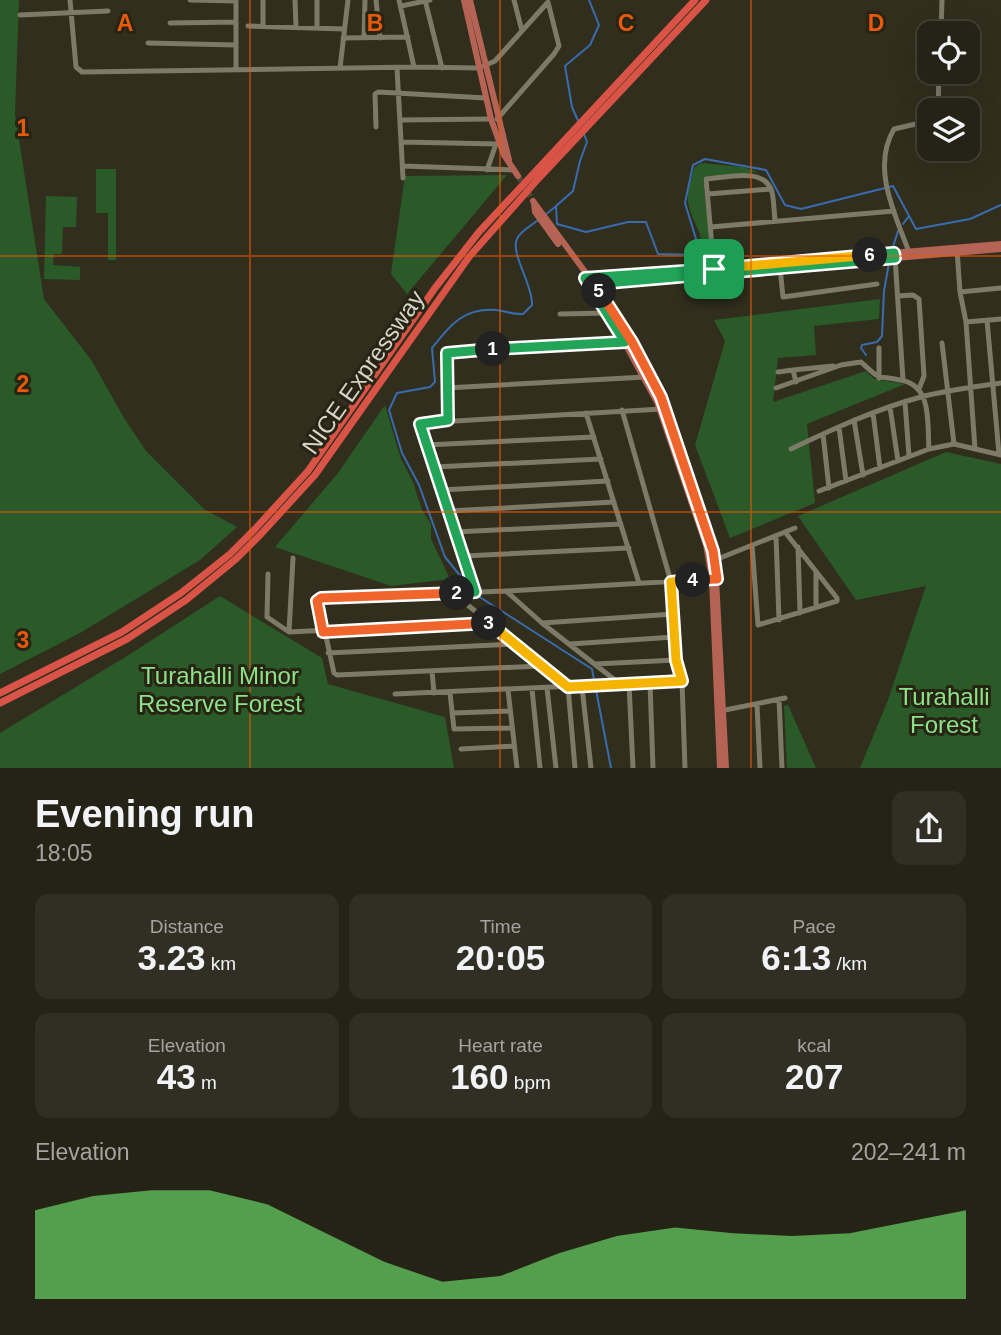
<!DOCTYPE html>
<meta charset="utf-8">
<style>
body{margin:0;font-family:Arial,sans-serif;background:#312f23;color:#f1f3f6;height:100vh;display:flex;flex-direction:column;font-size:26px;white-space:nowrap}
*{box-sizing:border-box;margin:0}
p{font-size:23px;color:#a3a4a1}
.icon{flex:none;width:38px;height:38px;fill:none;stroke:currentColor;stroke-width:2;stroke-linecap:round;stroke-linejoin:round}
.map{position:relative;height:768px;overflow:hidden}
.sheet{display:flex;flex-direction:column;background:#252216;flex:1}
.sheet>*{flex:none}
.fabs{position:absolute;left:917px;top:21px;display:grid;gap:14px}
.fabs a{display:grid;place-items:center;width:63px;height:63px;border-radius:14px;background:#252216;box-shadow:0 7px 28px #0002,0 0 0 2px #423f35;font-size:35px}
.pin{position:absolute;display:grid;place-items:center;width:60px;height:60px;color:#fff;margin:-30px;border-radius:14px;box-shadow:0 4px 10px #0006}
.km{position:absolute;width:35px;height:35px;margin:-18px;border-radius:50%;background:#222;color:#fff;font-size:19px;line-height:35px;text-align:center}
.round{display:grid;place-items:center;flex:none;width:74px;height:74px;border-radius:14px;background:#312f23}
.head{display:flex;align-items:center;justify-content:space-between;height:119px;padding:0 35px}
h1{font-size:38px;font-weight:600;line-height:52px}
.metrics{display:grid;grid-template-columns:repeat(3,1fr);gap:10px;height:119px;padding:7px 35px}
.metrics div{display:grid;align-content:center;border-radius:14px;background:#312f23;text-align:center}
.metrics b{font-size:35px;font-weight:600}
.metrics small{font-size:19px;font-weight:400}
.metrics p{font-size:19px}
.chart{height:196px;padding:14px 35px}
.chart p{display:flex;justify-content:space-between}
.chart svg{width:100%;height:126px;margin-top:7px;fill:#68d465;opacity:.7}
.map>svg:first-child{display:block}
.green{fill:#2a5a28}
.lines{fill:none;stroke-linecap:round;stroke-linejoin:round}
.stream{stroke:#386cae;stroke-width:2}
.major-tunnel{stroke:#4a4737;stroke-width:6;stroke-dasharray:6 3;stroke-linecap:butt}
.minor{stroke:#7e7a68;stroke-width:5}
.major{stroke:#b56354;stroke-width:6}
.highway{stroke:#d95446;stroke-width:7}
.split-1-casing{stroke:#fff;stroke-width:14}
.split-2-casing{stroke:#fff;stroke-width:14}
.split-3-casing{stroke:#fff;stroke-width:14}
.split-4-casing{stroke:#fff;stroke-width:14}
.split-5-casing{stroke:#fff;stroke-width:14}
.split-6-casing{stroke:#fff;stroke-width:14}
.split-7-casing{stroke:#fff;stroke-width:14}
.split-1{stroke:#22a559;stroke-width:9}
.split-2{stroke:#22a559;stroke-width:9}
.split-3{stroke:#f0652b;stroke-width:9}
.split-4{stroke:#f5b400;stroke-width:9}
.split-5{stroke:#f0652b;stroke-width:9}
.split-6{stroke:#22a559;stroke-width:9}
.split-7{stroke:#f5b400;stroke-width:9}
.grid{fill:none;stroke:#e8590c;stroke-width:2;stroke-opacity:0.55}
.labels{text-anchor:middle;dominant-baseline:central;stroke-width:6;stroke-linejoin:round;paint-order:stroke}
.street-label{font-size:24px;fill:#d6d4ca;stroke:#272414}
.park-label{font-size:24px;fill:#8ce288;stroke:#272414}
.grid-label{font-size:23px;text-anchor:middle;font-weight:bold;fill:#e8590c;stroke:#272414;stroke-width:6;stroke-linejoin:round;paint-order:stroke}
</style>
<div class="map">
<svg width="1001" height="768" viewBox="0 0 1001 768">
<rect width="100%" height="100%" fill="#312e1d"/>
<path class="green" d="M0,0H19L15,114L44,299L92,361L124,418L146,451L204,509L237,527L200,560L80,633L0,674Z
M701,163L743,167L758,172L703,178L712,265L698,266C710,236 692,227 688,201C687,191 692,178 694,168Z
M96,169H116V260H108V213H96Z
M507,175L407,294L391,274L405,176Z
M46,196L77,197L76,227H63L62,254H54L53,265L80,267V280L44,279Z
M880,299L879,319L814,326L816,355L778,358L773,402L866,371L874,379L905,384L807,424L815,503L730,538L695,445L725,341L714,320Z
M385,405L401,459L413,482L422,510L431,524V539L450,579L391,586L275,547L338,473Z
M946,452L1001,464V768H860L888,700L926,586L856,600L798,516Z
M220,596L322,658L328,684L445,717L454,768H0V733L127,656Z
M788,705L816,768H787L784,706Z"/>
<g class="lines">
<path class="stream" d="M579,123L572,107L565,66L590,45L599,25L589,0
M584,134L587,142L580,161L573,191L556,206L557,224L586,232L628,222H646L658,254L701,255L685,203L693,165L705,159L766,170L785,205L801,209L893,186L916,229L970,219L1001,205
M545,215L555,207
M903,224L909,216
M892,250L898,231
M866,355L861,348L862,345L877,342L882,336L884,291L889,263
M471,589L445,557L419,485L402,453L389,410L397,393L430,387L435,382L432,348C450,325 463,308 496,310C506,311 513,315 523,314L532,305C533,285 510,253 517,239C520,231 531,226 538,220
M475,594L592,669L611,768"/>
<path class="major-tunnel" d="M518,176L533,201"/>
<path class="minor" d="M70,0L76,67L82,72L414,67L479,68L495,61L548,2L559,46L554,54L497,119
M190,0L236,1
M236,0V70
M263,0V26
M295,0L296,27
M376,0L380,38
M399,0L414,67
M425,0L442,68
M514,0L522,31
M401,6L430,0
M20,15L108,11
M170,23L236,22
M248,26L344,29
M317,28V0
M941,33L942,0
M343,38L408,37
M364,38L365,0
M148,43L236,45
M340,68L348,0
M397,68L403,178
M938,110L939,72
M400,120L491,119
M376,127L375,94L378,92L486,98
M401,142L499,144
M403,166L514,170
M487,170L496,144
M708,194L771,189
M711,227L894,211
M957,250L960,292L966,322L975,449
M909,252C895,214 871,168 894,129L929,121
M895,257L903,380
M780,268L783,297L877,284
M714,269L706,179C725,178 765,166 772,192C774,201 774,211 775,221
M960,292L1001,288
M898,296L913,295L919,299L924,376L919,389
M560,314L609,313
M987,320L999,454
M966,322L1001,319
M942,343L954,444
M879,348V378
M778,372L793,370
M796,382L793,370L833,366
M446,388L645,377
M776,388L841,365L861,362C882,381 874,375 900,380C933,385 927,424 929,449
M905,402L909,456
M890,407L898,461
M622,410L671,582L676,660L682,681L685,768
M586,413L639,583
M873,413L880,468
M448,420L445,357L448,352L625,342
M854,420L863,475
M839,427L846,481
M823,434L829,488
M426,445L594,437
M791,449C833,429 876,409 921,397C947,390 974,387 1001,383
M434,467L601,459
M441,490L608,481
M819,491L929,449L954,444L1001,455
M448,511L614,502
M455,532L621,524
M776,536L779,620
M752,545L758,625L837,601V598L785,532
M798,547L800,613
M464,556L629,548
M715,560L795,528
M816,572V607
M268,574L267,617L289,632L487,622
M506,591L542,623L620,684
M475,592L421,423L662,409
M453,593L568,687L575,768
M542,623L674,614
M289,632L293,558
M570,644L674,637
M328,653L514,644
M595,664L676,660
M541,666L337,675L334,673L318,600L321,598L506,591L713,579
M432,671L434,693
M650,683L653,768
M629,684L633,768
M582,687L591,768
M547,688L556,768
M532,689L540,768
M508,690L517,768
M450,693L454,729L512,728
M395,694L682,681
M779,699L782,768
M757,704L760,768
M720,711L785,698
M452,713L510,711
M461,749L514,746"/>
<path class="major" d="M464,0L491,119L504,155L518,176
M470,0L509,160
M533,201L608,303L632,342L661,397L715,560L726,768
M534,203L535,212L558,244
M588,278L1001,244
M592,284L1001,249
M606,309L657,402L706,545L712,579L720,768"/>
<path class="highway" d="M0,693L122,632L181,593L230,554L255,529L308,471L435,288L479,232L695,0
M0,703L127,639L186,600L236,559L261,534L315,475L469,257L538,179L706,0"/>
</g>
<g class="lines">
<g class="split-1-casing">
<path id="split-1" d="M493,349L625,342L585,278L714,269"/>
</g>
<g class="split-2-casing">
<path id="split-2" d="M457,593L475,592L420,424L448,420L447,353L493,349"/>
</g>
<g class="split-3-casing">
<path id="split-3" d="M457,593L321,598L317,601L323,632L489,623"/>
</g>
<g class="split-4-casing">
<path id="split-4" d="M489,623L568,687L682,681L676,660L671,582L693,580"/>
</g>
<g class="split-5-casing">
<path id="split-5" d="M599,291L632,342L661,397L713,551L717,579L693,580"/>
</g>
<g class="split-6-casing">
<path id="split-6" d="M599,291L595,284L895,258L894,253L870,255"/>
</g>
<g class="split-7-casing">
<path id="split-7" d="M714,269L870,255"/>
</g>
<use href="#split-1" class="split-1"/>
<use href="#split-2" class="split-2"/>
<use href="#split-3" class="split-3"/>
<use href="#split-4" class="split-4"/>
<use href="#split-5" class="split-5"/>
<use href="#split-6" class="split-6"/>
<use href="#split-7" class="split-7"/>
</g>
<path class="grid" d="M250,0V768M500,0V768M751,0V768M0,256H1001M0,512H1001"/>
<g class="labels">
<g class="street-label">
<text transform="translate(363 372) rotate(-55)">NICE Expressway</text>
</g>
<g class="park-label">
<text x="220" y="675">Turahalli Minor<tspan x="220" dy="28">Reserve Forest</tspan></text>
<text x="944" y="696">Turahalli<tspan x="944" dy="28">Forest</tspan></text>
</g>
</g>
<g class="grid-label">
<text x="125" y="31">A</text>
<text x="375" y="31">B</text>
<text x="626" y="31">C</text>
<text x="876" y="31">D</text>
<text x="23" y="136">1</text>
<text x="23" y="392">2</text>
<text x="23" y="648">3</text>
</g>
</svg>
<div class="fabs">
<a><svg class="icon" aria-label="locate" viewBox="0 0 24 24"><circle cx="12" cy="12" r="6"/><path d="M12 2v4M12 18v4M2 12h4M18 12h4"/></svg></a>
<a><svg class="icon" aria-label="layers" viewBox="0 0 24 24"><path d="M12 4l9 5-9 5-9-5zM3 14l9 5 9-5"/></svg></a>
</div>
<div class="pin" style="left:714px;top:269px;background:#1e9e55"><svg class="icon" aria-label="arrive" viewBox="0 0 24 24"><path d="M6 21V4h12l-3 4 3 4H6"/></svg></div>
<b class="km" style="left:493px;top:349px">1</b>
<b class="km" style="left:457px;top:593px">2</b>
<b class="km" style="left:489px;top:623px">3</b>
<b class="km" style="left:693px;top:580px">4</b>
<b class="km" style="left:599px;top:291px">5</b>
<b class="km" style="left:870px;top:255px">6</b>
</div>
<section class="sheet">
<div class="head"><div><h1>Evening run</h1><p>18:05</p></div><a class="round"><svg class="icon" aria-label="share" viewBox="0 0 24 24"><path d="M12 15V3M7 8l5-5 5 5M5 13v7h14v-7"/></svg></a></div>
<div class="metrics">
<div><p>Distance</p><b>3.23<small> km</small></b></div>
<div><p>Time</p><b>20:05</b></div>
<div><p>Pace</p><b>6:13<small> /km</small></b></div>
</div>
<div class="metrics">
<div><p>Elevation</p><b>43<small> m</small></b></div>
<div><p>Heart rate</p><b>160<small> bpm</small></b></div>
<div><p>kcal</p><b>207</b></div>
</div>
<div class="chart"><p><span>Elevation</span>202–241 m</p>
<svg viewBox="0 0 160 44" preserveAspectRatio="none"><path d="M0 44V13L10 8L20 6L30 6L40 11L50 21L60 31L70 38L80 36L90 28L100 22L110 19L120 21L130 22L140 21L150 17L160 13V44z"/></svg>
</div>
</section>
